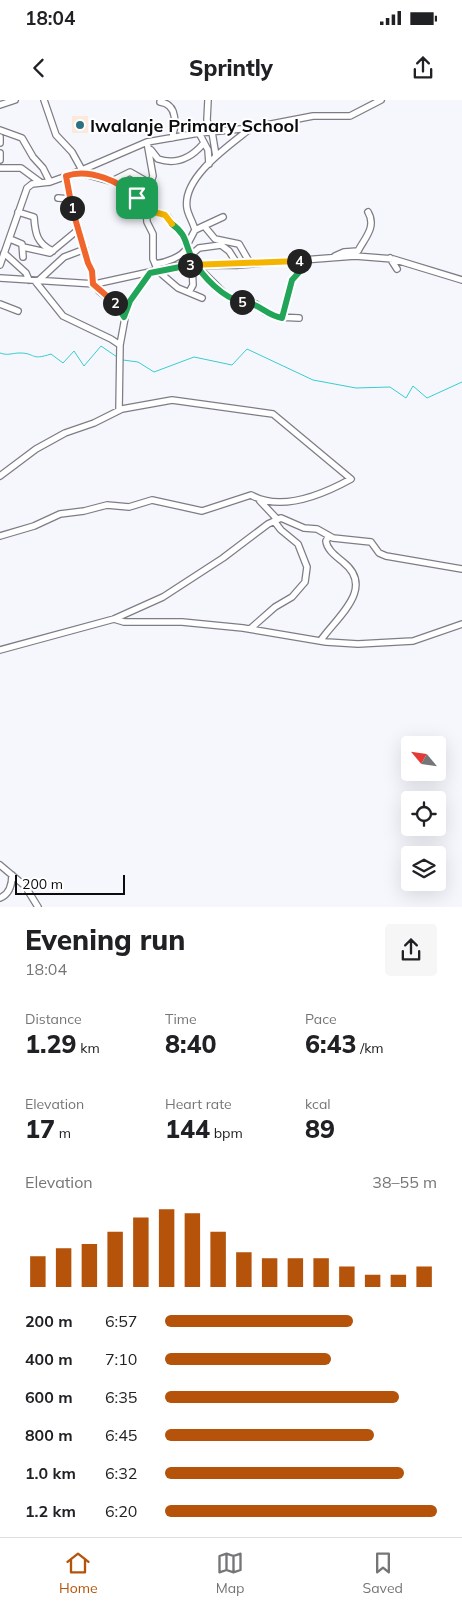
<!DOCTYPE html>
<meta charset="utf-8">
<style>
body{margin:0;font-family:Mulish,sans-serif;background:#f6f6f6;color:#202124;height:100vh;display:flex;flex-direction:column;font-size:19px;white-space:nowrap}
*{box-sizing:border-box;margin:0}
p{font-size:16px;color:#757577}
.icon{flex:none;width:28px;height:28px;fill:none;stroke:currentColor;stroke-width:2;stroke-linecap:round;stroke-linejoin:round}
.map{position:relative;height:807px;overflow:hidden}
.side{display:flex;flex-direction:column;background:#fff;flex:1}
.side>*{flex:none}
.needle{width:32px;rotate:299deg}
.buttons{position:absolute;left:401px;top:636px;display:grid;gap:10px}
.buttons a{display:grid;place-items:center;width:45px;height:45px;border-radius:5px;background:#fff;box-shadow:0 5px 20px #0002;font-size:25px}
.scale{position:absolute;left:15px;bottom:12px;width:110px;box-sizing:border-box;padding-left:5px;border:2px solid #0c0c0f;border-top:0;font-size:14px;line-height:18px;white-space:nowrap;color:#0c0c0f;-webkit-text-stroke:4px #fff;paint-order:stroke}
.pin{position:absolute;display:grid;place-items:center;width:42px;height:42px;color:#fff;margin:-21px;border-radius:10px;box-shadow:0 2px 8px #0006}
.km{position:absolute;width:25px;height:25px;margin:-12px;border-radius:50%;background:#222;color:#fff;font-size:14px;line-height:25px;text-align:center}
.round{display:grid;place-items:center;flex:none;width:52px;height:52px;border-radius:5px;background:#f6f6f6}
.overview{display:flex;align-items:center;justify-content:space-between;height:85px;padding:0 25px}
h1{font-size:28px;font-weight:800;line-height:38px}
.figures{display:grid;grid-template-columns:repeat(3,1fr);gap:8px;height:85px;padding:5px 25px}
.figures div{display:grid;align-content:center}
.figures b{font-size:25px;font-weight:800}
.figures small{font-size:14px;font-weight:400}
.figures p{font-size:14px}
.chart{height:140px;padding:10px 25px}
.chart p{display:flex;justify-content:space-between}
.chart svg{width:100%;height:90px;margin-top:5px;stroke:#b45309;stroke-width:6}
ul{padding:0 25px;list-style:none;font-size:16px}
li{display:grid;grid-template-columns:80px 60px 1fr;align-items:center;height:38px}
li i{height:12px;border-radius:6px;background:#b45309}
.status{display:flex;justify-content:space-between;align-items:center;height:35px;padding:0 25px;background:#fff;direction:ltr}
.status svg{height:14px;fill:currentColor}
header{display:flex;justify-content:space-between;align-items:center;height:65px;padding:0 25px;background:#fff;font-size:22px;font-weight:800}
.tab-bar{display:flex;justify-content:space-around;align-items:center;height:70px;border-top:1px solid #e0e0e0;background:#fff;font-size:14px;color:#757577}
.tab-bar a{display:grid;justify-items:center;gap:2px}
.tab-bar .current{color:#b45309}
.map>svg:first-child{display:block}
.education{fill:#fde9da}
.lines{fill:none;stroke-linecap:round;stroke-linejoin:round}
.stream{stroke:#38cdd0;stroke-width:1}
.minor-casing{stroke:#7d7d87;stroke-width:8}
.minor{stroke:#fff;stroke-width:5.5}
.split-1-casing{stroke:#fff;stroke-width:10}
.split-2-casing{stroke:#fff;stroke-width:10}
.split-3-casing{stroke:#fff;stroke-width:10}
.split-4-casing{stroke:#fff;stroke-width:10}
.split-5-casing{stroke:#fff;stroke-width:10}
.split-6-casing{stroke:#fff;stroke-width:10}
.split-7-casing{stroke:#fff;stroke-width:10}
.split-1{stroke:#f0652b;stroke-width:6}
.split-2{stroke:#f0652b;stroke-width:6}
.split-3{stroke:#22a559;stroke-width:6}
.split-4{stroke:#f5b400;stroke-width:6}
.split-5{stroke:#22a559;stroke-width:6}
.split-6{stroke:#22a559;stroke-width:6}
.split-7{stroke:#f5b400;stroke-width:6}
.poi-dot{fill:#2d7280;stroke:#fff;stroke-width:2}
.labels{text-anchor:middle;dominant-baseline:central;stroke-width:4;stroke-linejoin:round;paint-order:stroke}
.poi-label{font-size:18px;font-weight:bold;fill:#0c0c0f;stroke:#fff;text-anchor:start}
</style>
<div class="status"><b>18:04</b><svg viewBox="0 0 49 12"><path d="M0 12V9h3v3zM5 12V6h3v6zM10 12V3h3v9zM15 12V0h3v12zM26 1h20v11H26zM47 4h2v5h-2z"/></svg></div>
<header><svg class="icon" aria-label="back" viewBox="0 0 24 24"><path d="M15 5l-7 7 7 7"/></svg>Sprintly<svg class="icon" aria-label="share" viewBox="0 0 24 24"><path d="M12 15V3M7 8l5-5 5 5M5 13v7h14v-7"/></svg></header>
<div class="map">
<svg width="462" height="807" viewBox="0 0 462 807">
<rect width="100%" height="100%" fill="#f6f7fd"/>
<path class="education" d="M72,16H88V33H72Z"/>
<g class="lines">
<path class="stream" d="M0,253C8,256 12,253 20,253C36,253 30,261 51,254L63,263L74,251L84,266L101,246L117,257
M123,260L138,262L154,272L194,257L232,265L247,249L313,280L356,288L390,287L406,298L413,286L427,298L462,282"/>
<g class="minor-casing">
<path id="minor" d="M44,0L56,35L72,52L82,70
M208,0L207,20L210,32
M160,2C178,4 176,25 172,38
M0,5L15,0
M251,28C230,45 182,77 187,108C188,115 193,122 195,130L187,145L196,165L227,196L235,201L256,204L265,212L278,217L299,218
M0,30L22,38L33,57L43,68L50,82
M212,32L216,56
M199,33L208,50L209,64
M0,37V43
M147,42L153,76L147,93L151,110
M151,50L158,59C176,65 191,58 203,44
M0,53V60
M0,68H21L40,82
M77,72L117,83L146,106L147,122L153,134V159L158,171L178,188L202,198
M66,76L70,99L88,163L92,171L93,184
M112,81L130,72L151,84
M58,98L70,99
M149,110L168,117C174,129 182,129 186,144
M18,112L34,117C35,133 37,144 53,151
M205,127L215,139L239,144L250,163
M195,130L223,117
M10,139L22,144L23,157
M23,147L50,153L79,129
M4,153L26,173L29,180
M191,155L199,148L221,145L229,151L238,165
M335,156L344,152L358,151C364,139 377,127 368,112
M390,158L397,169
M155,164C165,163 182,157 187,148
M0,165L27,88L32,84L50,82L75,73L147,42L199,33L251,28L313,16H350L381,0
M0,178L95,184L177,166L238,165L355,156L393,159L462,180
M35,181L63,216L111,239L120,245L119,310
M38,181L64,157L85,149
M95,184L99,191L116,204L124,217
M189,192L193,185L192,165
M0,204L18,211
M282,218L292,180L302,169V161
M120,245L127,207L150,173
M0,376L36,349L65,333L94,323L122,309L172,300L273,314L351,379C322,395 281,412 251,395L202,411L152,400L129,407L107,405L84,411L60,414L34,426L0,436
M260,401L277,419
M114,519L163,497L223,458L268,424L281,418L304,428L317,429L333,438L371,442L379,453L386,456L462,469
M250,529L275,507L292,497L305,482L307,467L298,444L281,430L274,421
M321,540C337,517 376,488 343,462C336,456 327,450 326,441L329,436
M0,550L114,519L124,522H182L243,528L326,542L358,544L413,541L462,524
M0,765L25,786L38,807
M0,798C10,794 12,785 12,775"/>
</g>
<use href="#minor" class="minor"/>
</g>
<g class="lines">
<g class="split-1-casing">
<path id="split-1" d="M72,108L66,76C89,68 120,81 137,98"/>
</g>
<g class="split-2-casing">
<path id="split-2" d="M72,108L88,163L92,171L93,184L115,203"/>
</g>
<g class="split-3-casing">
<path id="split-3" d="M115,203L124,217L130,201L150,173L190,165"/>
</g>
<g class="split-4-casing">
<path id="split-4" d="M190,165L299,161"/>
</g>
<g class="split-5-casing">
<path id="split-5" d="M242,202C260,203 265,215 282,218L292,180L302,169V161H299"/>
</g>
<g class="split-6-casing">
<path id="split-6" d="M172,124C188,136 184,143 193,160C203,177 223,198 242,202"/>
</g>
<g class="split-7-casing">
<path id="split-7" d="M137,98L147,110L165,115L172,124"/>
</g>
<use href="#split-1" class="split-1"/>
<use href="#split-2" class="split-2"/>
<use href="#split-3" class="split-3"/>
<use href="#split-4" class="split-4"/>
<use href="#split-5" class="split-5"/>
<use href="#split-6" class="split-6"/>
<use href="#split-7" class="split-7"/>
</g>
<circle class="poi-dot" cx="80" cy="25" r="5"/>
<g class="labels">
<g class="poi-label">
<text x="90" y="25">Iwalanje Primary School</text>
</g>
</g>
</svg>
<div class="buttons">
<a><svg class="needle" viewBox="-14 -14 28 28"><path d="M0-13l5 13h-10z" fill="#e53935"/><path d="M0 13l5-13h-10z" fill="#757577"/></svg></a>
<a><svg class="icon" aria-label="locate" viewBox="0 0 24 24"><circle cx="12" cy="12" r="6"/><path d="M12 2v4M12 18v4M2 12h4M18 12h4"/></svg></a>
<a><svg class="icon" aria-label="layers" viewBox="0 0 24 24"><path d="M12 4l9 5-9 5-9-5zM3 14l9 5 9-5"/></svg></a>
</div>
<div class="scale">200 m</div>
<div class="pin" style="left:137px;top:98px;background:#1e9e55"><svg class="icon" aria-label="arrive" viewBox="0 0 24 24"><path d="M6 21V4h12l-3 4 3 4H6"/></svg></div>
<b class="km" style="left:72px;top:108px">1</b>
<b class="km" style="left:115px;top:203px">2</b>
<b class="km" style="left:190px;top:165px">3</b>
<b class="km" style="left:299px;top:161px">4</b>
<b class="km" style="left:242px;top:202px">5</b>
</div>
<section class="side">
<div class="overview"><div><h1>Evening run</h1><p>18:04</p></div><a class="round"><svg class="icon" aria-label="share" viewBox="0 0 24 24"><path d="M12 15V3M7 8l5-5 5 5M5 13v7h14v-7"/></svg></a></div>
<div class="figures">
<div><p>Distance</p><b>1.29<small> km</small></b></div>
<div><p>Time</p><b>8:40</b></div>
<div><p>Pace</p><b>6:43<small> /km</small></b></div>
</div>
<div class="figures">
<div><p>Elevation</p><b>17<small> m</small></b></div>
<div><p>Heart rate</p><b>144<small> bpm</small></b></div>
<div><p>kcal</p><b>89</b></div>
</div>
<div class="chart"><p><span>Elevation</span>38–55 m</p>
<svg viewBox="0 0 160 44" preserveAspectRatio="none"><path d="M5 44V29M15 44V25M25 44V23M35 44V17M45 44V10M55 44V6M65 44V8M75 44V17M85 44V27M95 44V30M105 44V30M115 44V30M125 44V34M135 44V38M145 44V38M155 44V34"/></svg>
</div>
<ul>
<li><b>200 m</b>6:57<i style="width:69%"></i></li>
<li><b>400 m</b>7:10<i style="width:61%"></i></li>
<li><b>600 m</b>6:35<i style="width:86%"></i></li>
<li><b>800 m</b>6:45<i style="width:77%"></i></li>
<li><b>1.0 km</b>6:32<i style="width:88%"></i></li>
<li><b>1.2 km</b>6:20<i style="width:100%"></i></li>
</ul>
</section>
<nav class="tab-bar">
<a class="current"><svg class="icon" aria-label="home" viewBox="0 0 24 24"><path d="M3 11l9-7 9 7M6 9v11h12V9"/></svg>Home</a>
<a><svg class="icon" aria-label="map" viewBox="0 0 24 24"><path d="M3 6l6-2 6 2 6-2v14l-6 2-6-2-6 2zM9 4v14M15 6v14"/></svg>Map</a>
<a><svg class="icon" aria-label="saved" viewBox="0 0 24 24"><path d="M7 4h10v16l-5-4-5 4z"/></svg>Saved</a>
</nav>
